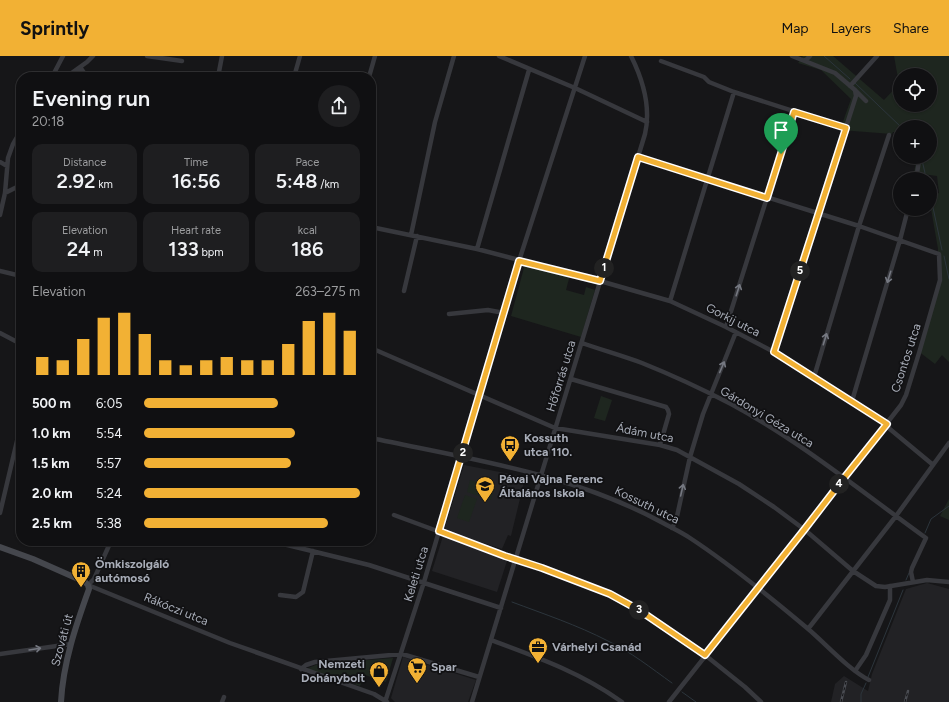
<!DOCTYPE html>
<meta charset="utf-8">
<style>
body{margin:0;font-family:Figtree,sans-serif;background:#1e1e20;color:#f1f3f6;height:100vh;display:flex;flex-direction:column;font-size:15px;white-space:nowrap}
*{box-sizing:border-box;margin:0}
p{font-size:13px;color:#9c9d9f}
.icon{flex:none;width:22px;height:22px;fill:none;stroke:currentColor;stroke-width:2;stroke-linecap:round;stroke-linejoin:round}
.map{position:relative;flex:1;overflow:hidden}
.drawer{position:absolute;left:16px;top:16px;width:360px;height:474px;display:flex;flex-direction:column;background:#101012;border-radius:16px;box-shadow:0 1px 3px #0004,0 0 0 1px #303032}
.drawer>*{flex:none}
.tools{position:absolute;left:893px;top:12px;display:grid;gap:8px}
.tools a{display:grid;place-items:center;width:44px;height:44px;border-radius:50%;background:#101012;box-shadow:0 1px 3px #0004,0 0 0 1px #303032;font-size:20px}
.pin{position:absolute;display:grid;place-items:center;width:34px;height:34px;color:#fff;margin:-41px -17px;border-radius:50% 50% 50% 0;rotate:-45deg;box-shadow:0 0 4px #0007}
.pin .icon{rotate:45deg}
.km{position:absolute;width:20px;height:20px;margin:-10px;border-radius:50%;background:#222;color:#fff;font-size:11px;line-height:20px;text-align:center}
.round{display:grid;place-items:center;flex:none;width:42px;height:42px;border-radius:21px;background:#1e1e20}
.overview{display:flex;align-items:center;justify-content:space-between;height:68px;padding:0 16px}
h1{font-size:22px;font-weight:600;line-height:30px}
.figures{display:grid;grid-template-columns:repeat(3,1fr);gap:6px;height:68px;padding:4px 16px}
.figures div{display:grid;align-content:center;border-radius:10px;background:#1e1e20;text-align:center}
.figures b{font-size:20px;font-weight:600}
.figures small{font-size:11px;font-weight:400}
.figures p{font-size:11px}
.chart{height:112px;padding:8px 16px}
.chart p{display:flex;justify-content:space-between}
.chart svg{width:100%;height:72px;margin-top:4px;stroke:#f2b134;stroke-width:6}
ul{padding:0 16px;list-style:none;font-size:13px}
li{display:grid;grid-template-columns:64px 48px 1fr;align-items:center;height:30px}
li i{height:10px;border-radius:5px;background:#f2b134}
header{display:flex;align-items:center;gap:24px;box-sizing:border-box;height:56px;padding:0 20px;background:#f2b134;color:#111}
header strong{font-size:19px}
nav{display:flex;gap:22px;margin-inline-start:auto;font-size:14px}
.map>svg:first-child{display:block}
.built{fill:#222225}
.green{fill:#1e261f;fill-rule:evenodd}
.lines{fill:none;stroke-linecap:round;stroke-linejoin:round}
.stream{stroke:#2c353c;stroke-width:1}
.minor{stroke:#37383d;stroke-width:4.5}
.secondary{stroke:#45474d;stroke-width:6}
.rail-casing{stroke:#4a4c52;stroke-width:2.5}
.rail{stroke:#111113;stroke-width:1;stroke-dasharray:3;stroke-linecap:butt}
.oneway{stroke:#757881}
.route-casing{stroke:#fff;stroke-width:8}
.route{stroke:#f2b134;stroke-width:5}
.labels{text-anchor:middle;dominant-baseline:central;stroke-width:3.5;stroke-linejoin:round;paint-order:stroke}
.street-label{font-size:12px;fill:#a8adb8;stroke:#111113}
.poi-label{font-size:12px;font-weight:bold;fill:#a8adb8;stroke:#111113;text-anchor:start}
</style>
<header>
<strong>Sprintly</strong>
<nav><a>Map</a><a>Layers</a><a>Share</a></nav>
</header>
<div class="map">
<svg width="949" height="646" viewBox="0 0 949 646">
<rect width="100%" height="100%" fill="#161618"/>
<path class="built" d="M464,409L520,420L519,425L524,426L511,480L508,479L502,493L474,484L446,473L445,471Z
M443,480L507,505L497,536L432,515Z
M927,527L949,533V646H831L835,628L844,620L868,635L872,618L906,533Z
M403,601L476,624L468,646H395L391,642Z"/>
<path class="green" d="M803,0H833L884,44L899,28L894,0H949V306L942,299L935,308L918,295L938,225V193L930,147V139L939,137L937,120L914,117L916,105L919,101H930V71H900V77L893,76L892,78L840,74L851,43L821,14L798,7ZM900,19H930V49H900Z
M525,208L570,219L566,234L584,239L586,231L595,234L581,281L511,260Z
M601,340L612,344L605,365L594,362Z
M470,424L495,432L491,444L467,436Z
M465,439L477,443L469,466L457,462Z
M949,443V464L940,460Z
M393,602L386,626L365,619L360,630L306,613L318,608Z"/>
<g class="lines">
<path class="stream" d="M824,0L850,23
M855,27L901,71
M922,104L925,117
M931,142L942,194
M944,200L949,223
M925,477L931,463L949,450
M906,524L909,517
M512,546C544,558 577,569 608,585C631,596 651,612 672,627
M868,621L903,534
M682,636L696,646
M861,646V638L866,627"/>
<path class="minor" d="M147,0L182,5
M499,0L575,32L647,66
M661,5L704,21L709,26L734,36L846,72
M805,5L810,0
M80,11L87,21
M52,21L63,0
M66,21L87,6L93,0
M218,21L222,0
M294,21L300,0
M369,21L375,0
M850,30L877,0
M856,35L866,45
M638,101L859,170L939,198L940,224L919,297L906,339L901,349L844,422L805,474L669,646
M0,106L7,110
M916,123L919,105L922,101
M5,137L21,129
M0,159L5,137L8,102L13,88L21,74
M371,171L477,193L600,225L670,245L726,271L774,296L887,368
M411,179L435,66L454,0
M477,193L529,14
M0,215L21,220
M404,235L417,180
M670,245L734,36
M449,258L488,254L504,257
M726,271L794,56
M0,277L21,288
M582,287C602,294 623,300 642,307C672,319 702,333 731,348C800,385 862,436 926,482L912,512L911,516L913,526
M371,292L555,372L660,389L677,394L739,428L774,451L805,474L853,515L876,530L885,531L927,524L949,526
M774,296L856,40L855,34L835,17L792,0
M814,321L859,170L889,79
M571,323L666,351L668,354L669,358L660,389
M852,345L900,184L908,153
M885,369L932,408
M371,382C470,403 574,418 663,467C672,472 681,476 690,482C731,509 769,540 807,572C825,587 849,614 869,624
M0,457L21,368
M394,459L505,500L543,512L597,532L610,538L639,554L705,599L745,631L761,646
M672,472L676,465L690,401L703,358L736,276
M111,485L94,523L88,529L230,587L374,638L387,646
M271,485L369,509L501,552
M280,539L296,541L303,536L313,495
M808,573L896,460L949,387
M491,584C537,601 582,617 622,646
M0,598L71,588
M301,613L306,609L315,606L402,598L479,621
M855,615L866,599L890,544V530
M222,646L224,641
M385,646L424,526L519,205L585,0
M472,646L645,78C651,52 643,24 631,0"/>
<path class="secondary" d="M0,491L33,503L85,526L88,529L89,533C76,569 63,607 61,646"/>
<g class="rail-casing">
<path id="rail" d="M841,646L846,626
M905,646L908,635"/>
</g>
<use href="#rail" class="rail"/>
</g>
<defs><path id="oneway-shaft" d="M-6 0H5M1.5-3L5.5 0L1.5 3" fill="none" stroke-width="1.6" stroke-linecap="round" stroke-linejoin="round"/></defs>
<g class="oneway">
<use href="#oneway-shaft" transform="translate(889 221) rotate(107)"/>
<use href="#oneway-shaft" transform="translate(738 234) rotate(-72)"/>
<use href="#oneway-shaft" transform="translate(825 283) rotate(-73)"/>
<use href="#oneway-shaft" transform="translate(722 311) rotate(-67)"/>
<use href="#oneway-shaft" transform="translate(682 434) rotate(-77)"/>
<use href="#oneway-shaft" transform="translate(35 593) rotate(-9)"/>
</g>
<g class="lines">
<g class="route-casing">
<path id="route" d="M794,56L846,72L774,296L887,368L844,422L804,474L705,599L639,554L610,538L542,512L505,500L439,475L519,205L600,225L638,101L767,142Z"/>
</g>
<use href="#route" class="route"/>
</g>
<defs>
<g id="bus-pin" transform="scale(1)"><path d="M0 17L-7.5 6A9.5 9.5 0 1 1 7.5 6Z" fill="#f2b134" stroke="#111113"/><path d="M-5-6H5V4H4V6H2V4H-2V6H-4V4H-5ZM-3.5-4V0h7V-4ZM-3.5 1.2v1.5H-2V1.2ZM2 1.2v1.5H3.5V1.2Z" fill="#111"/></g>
<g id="school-pin" transform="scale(1)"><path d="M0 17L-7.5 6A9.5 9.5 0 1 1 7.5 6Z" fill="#f2b134" stroke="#111113"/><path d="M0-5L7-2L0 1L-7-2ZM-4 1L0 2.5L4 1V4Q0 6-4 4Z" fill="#111"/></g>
<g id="building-pin" transform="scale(1)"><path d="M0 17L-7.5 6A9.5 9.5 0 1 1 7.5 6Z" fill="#f2b134" stroke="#111113"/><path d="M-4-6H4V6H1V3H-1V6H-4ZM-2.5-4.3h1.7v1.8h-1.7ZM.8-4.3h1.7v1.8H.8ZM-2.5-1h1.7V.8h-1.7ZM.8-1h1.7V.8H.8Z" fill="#111"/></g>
<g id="office-pin" transform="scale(1)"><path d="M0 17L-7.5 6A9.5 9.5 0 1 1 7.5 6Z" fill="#f2b134" stroke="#111113"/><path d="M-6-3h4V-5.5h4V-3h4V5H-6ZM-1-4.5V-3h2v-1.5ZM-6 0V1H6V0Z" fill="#111"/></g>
<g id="supermarket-pin" transform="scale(1)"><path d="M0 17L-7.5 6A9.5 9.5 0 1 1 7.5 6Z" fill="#f2b134" stroke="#111113"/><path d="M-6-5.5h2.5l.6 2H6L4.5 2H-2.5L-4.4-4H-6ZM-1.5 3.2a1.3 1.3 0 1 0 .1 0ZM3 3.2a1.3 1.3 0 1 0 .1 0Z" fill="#111"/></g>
<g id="shop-pin" transform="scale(1)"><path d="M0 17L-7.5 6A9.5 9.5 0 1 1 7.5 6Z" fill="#f2b134" stroke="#111113"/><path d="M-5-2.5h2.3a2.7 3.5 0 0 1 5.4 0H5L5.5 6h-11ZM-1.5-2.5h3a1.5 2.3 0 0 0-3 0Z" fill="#111"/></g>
</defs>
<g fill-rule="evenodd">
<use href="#bus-pin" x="510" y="389"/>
<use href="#school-pin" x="485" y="430"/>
<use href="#building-pin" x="81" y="515"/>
<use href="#office-pin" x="538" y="591"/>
<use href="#supermarket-pin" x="417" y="611"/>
<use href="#shop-pin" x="379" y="615"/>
</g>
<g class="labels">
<g class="street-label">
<text transform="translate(733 264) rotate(27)">Gorkij utca</text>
<text transform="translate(906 302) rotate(-72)">Csontos utca</text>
<text transform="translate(561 320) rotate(-73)">Hőforrás utca</text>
<text transform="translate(767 361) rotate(31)">Gárdonyi Géza utca</text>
<text transform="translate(645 377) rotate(11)">Ádám utca</text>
<text transform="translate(647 449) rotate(26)">Kossuth utca</text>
<text transform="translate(416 518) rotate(-73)">Keleti utca</text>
<text transform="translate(176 553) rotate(22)">Rákóczi utca</text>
<text transform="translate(62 584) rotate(-75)">Szováti út</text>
</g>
<g class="poi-label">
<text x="524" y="382">Kossuth<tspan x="524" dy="14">utca 110.</tspan></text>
<text x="499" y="423">Pávai Vajna Ferenc<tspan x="499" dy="14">Általános Iskola</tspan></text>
<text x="95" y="508">Ömkiszolgáló<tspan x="95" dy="14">autómosó</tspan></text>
<text x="552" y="591">Várhelyi Csanád</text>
<text x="365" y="608" text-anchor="end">Nemzeti<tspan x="365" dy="14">Dohánybolt</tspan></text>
<text x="431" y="611">Spar</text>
</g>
</g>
</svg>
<div class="tools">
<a><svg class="icon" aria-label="locate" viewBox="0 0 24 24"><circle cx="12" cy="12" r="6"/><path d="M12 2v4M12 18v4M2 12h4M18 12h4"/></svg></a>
<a>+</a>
<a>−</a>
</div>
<div class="pin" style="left:781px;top:98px;background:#1e9e55"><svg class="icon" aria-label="arrive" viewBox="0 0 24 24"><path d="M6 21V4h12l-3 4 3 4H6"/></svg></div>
<b class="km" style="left:604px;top:212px">1</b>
<b class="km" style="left:463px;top:397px">2</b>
<b class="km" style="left:639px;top:554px">3</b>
<b class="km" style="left:839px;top:428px">4</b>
<b class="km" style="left:800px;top:215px">5</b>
<section class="drawer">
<div class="overview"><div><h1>Evening run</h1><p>20:18</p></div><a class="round"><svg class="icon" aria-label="share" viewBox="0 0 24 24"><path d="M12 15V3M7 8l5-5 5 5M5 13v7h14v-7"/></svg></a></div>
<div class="figures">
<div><p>Distance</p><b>2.92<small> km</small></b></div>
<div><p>Time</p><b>16:56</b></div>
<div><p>Pace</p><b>5:48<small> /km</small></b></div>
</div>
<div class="figures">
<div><p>Elevation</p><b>24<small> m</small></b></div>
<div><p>Heart rate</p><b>133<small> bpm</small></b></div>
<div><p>kcal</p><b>186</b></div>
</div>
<div class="chart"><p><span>Elevation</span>263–275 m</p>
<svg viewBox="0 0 160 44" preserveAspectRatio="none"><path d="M5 44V33M15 44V35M25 44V22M35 44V9M45 44V6M55 44V19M65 44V35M75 44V38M85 44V35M95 44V33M105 44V35M115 44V35M125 44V25M135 44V11M145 44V6M155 44V17"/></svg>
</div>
<ul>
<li><b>500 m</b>6:05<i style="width:62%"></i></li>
<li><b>1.0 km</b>5:54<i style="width:70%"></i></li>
<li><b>1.5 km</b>5:57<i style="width:68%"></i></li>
<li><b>2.0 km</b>5:24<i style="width:100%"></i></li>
<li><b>2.5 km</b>5:38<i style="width:85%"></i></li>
</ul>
</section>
</div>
